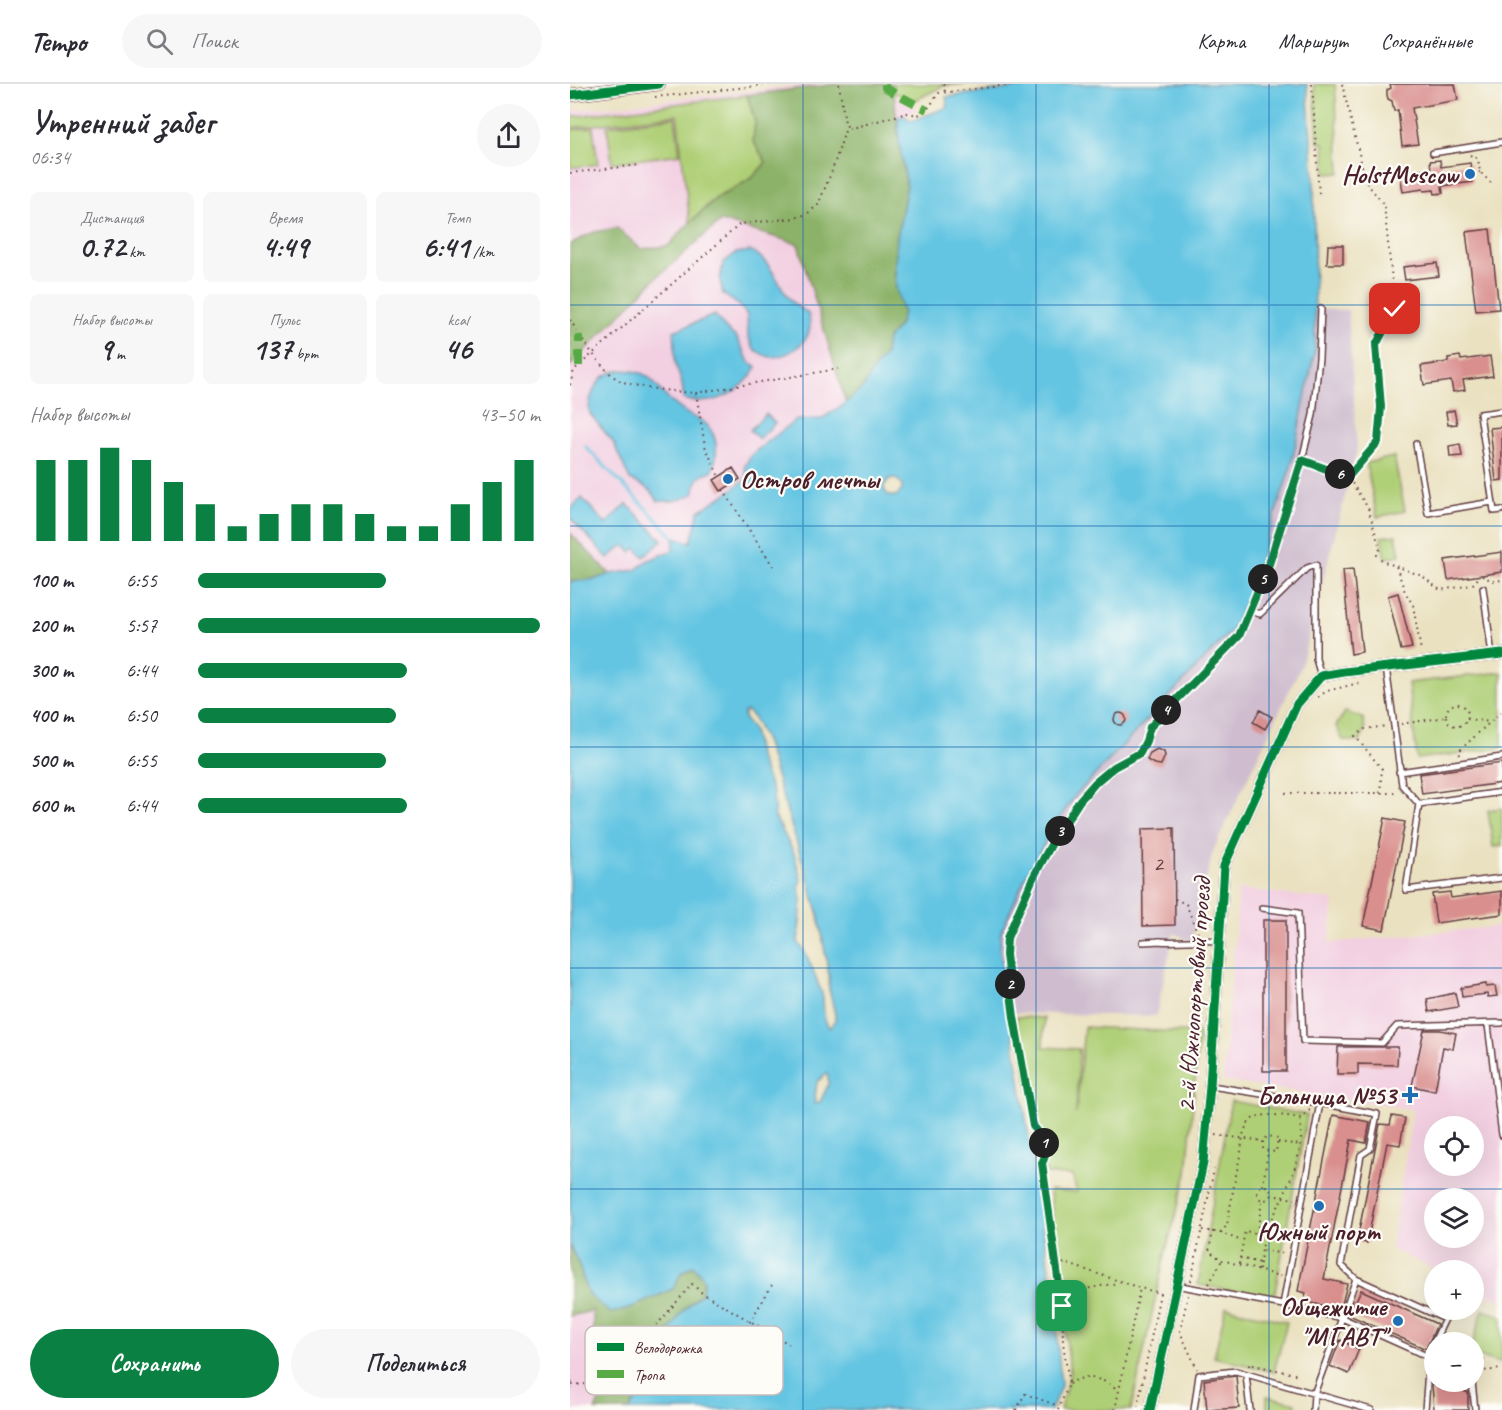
<!DOCTYPE html>
<html lang="ru">
<meta charset="utf-8">
<style>
body{margin:0;font-family:Caveat,sans-serif;background:#f7f7f7;color:#2b2b33;height:100vh;display:flex;flex-direction:column;font-size:22px;white-space:nowrap}
*{box-sizing:border-box;margin:0}
p{font-size:20px;color:#7c7c81}
.icon{flex:none;width:33px;height:33px;fill:none;stroke:currentColor;stroke-width:2;stroke-linecap:round;stroke-linejoin:round}
.map{position:relative;flex:1;overflow:hidden}
.details{display:flex;flex-direction:column;background:#fff;width:570px}
.details>*{flex:none}
.tools{position:absolute;left:854px;top:1032px;display:grid;gap:12px}
.tools a{display:grid;place-items:center;width:60px;height:60px;border-radius:50%;background:#fff;box-shadow:0 6px 24px #0002;font-size:30px}
.pin{position:absolute;display:grid;place-items:center;width:51px;height:51px;color:#fff;margin:-26px;border-radius:12px;box-shadow:0 3px 9px #0006}
.km{position:absolute;width:30px;height:30px;margin:-15px;border-radius:50%;background:#222;color:#fff;font-size:16px;line-height:30px;text-align:center}
.round{display:grid;place-items:center;flex:none;width:63px;height:63px;border-radius:32px;background:#f7f7f7}
.summary{display:flex;align-items:center;justify-content:space-between;height:102px;padding:0 30px}
h1{font-size:33px;font-weight:700;line-height:45px}
.metrics{display:grid;grid-template-columns:repeat(3,1fr);gap:9px;height:102px;padding:6px 30px}
.metrics div{display:grid;align-content:center;border-radius:9px;background:#f7f7f7;text-align:center}
.metrics b{font-size:30px;font-weight:700}
.metrics small{font-size:16px;font-weight:400}
.metrics p{font-size:16px}
.chart{height:168px;padding:12px 30px}
.chart p{display:flex;justify-content:space-between}
.chart svg{width:100%;height:108px;margin-top:6px;stroke:#0b8043;stroke-width:6}
.cta{display:flex;gap:12px;margin-top:auto;padding:12px 30px}
.cta a{flex:1;height:69px;border-radius:36px;background:#0b8043;color:#fff;font-size:24px;font-weight:700;line-height:69px;text-align:center}
.cta a+a{background:#f7f7f7;color:#2b2b33}
ul{padding:0 30px;list-style:none;font-size:20px}
li{display:grid;grid-template-columns:96px 72px 1fr;align-items:center;height:45px}
li i{height:15px;border-radius:8px;background:#0b8043}
header{display:flex;align-items:center;gap:36px;box-sizing:border-box;height:84px;padding:0 30px;background:#fff;border-bottom:2px solid #e1e1e2}
header strong{font-size:28px}
nav{display:flex;gap:33px;margin-inline-start:auto;font-size:21px}
.search{width:420px;height:54px;background:#f7f7f7;display:flex;align-items:center;gap:15px;box-sizing:border-box;padding:0 21px;border-radius:33px;color:#7c7c81;font-size:22px}
main{display:flex;flex:1;min-height:0}
.map>svg:first-child{display:block}
.built{fill:#f2cfe1;fill-rule:evenodd}
.industrial{fill:#cfbdcf}
.green{fill:#afcf76;stroke:#7c7750;stroke-width:1.5}
.forest{fill:#8bb267;stroke:#6a6849;stroke-width:1.5}
.water{fill:#64c5e2;stroke:#577286;stroke-width:1.5;fill-rule:evenodd}
.lines{fill:none;stroke-linecap:round;stroke-linejoin:round}
.stream{stroke:#64c5e2;stroke-width:3}
.building{fill:#d98f8e}
.service-casing{stroke:#623c41;stroke-width:8}
.minor-casing{stroke:#623c41;stroke-width:13}
.tertiary-casing{stroke:#623c41;stroke-width:14}
.path{stroke:#623c41;stroke-width:2;stroke-dasharray:1.5 4.5;stroke-linecap:butt}
.service{stroke:#fff;stroke-width:5}
.minor{stroke:#fff;stroke-width:10}
.tertiary{stroke:#fff;stroke-width:12}
.quiet{stroke:#57aa44;stroke-width:8;stroke-dasharray:15 8;stroke-linecap:butt}
.cycleway-casing{stroke:#fdfcf7;stroke-width:13}
.cycleway{stroke:#00873e;stroke-width:9}
.route-casing{stroke:#fff;stroke-width:12}
.route{stroke:#0b8043;stroke-width:8}
.grid{fill:none;stroke:#1f6fb2;stroke-width:1.5;stroke-opacity:0.55}
.poi-dot{fill:#1f6fb2;stroke:#fdfcf7;stroke-width:2}
.labels{text-anchor:middle;dominant-baseline:central;stroke-width:4.5;stroke-linejoin:round;paint-order:stroke}
.number-label{font-size:22px;fill:#6e3b44}
.poi-label{font-size:26px;font-weight:bold;fill:#4a1f2b;stroke:#fdfcf7;text-anchor:end}
.street-label{font-size:26px;fill:#4a1f2b;stroke:#fdfcf7}
.key{fill:#fdfcf7;stroke:#c7baba;stroke-width:1.5}
.key-label{font-size:16px;fill:#4a1f2b}
</style>
<header>
<strong>Tempo</strong>
<div class="search"><svg class="icon" aria-label="search" viewBox="0 0 24 24"><circle cx="10" cy="10" r="6"/><path d="M15 15l6 6"/></svg>Поиск</div>
<nav><a>Карта</a><a>Маршрут</a><a>Сохранённые</a></nav>
</header>
<main>
<section class="details">
<div class="summary"><div><h1>Утренний забег</h1><p>06:34</p></div><a class="round"><svg class="icon" aria-label="share" viewBox="0 0 24 24"><path d="M12 15V3M7 8l5-5 5 5M5 13v7h14v-7"/></svg></a></div>
<div class="metrics">
<div><p>Дистанция</p><b>0.72<small> km</small></b></div>
<div><p>Время</p><b>4:49</b></div>
<div><p>Темп</p><b>6:41<small> /km</small></b></div>
</div>
<div class="metrics">
<div><p>Набор высоты</p><b>9<small> m</small></b></div>
<div><p>Пульс</p><b>137<small> bpm</small></b></div>
<div><p>kcal</p><b>46</b></div>
</div>
<div class="chart"><p><span>Набор высоты</span>43–50 m</p>
<svg viewBox="0 0 160 44" preserveAspectRatio="none"><path d="M5 44V11M15 44V11M25 44V6M35 44V11M45 44V20M55 44V29M65 44V38M75 44V33M85 44V29M95 44V29M105 44V33M115 44V38M125 44V38M135 44V29M145 44V20M155 44V11"/></svg>
</div>
<ul>
<li><b>100 m</b>6:55<i style="width:55%"></i></li>
<li><b>200 m</b>5:57<i style="width:100%"></i></li>
<li><b>300 m</b>6:44<i style="width:61%"></i></li>
<li><b>400 m</b>6:50<i style="width:58%"></i></li>
<li><b>500 m</b>6:55<i style="width:55%"></i></li>
<li><b>600 m</b>6:44<i style="width:61%"></i></li>
</ul>
<div class="cta"><a>Сохранить</a><a>Поделиться</a></div>
</section>
<div class="map">
<svg width="932" height="1326" viewBox="0 0 932 1326">
<rect width="100%" height="100%" fill="#fdfcf7"/>
<filter id="ink" filterUnits="userSpaceOnUse"><feTurbulence type="fractalNoise" baseFrequency=".0167" numOctaves="2"/><feDisplacementMap in="SourceGraphic" scale="12" xChannelSelector="R" yChannelSelector="G"/><feConvolveMatrix kernelMatrix="1 2 1 2 8 2 1 2 1" color-interpolation-filters="sRGB"/></filter>
<filter id="wash" filterUnits="userSpaceOnUse"><feTurbulence type="fractalNoise" baseFrequency=".008" numOctaves="4" result="noise"/><feDisplacementMap in="SourceGraphic" scale="24" xChannelSelector="R" yChannelSelector="G"/><feGaussianBlur stdDeviation="1.35" result="paint"/><feColorMatrix in="noise" values="0 0 0 0 0 0 0 0 0 0 0 0 0 0 0 0 0 1.4 0 .05"/><feComposite in="paint" operator="in"/></filter>
<g filter="url(#wash)">
<rect width="100%" height="100%" fill="#eae1c0"/>
<path class="built" d="M239,0H302L348,25L328,34L294,303L271,323L251,335L226,336L175,382L176,394L156,410L130,427L121,458L77,477L65,486L0,498V27Z
M669,805L764,816L759,859L932,842V1217L903,1204V1186H866L821,1165L843,1025L653,997ZM864,1042H903V1082H864ZM864,1114H903V1154H864Z
M0,1162L59,1326H0Z"/>
<path class="industrial" d="M746,225L778,226L787,365L731,582L643,767L621,858L604,849L586,932L440,929L430,866L431,848L456,792L483,744L505,712L663,546L680,507L721,382L745,267Z"/>
<path class="green" d="M317,0H394L373,2L346,16L316,6Z
M744,0H765L770,89L756,90L754,59H748Z
M177,11L185,38L183,57L196,78C181,99 166,102 145,115C136,121 128,132 120,139L107,31L0,44V33Z
M105,33L110,70L42,79L37,42Z
M23,43L28,80L0,84V46Z
M824,373L835,427L807,433L796,379Z
M826,451L830,471L815,474L811,453Z
M932,588V664L847,675L838,599Z
M775,628L793,634L795,645L790,658L773,656L766,642Z
M932,724V762L923,763L918,726Z
M446,933L474,934L473,963L509,965L506,1030L514,943L629,949L617,1089L595,1170L561,1326H490L500,1289L480,1106L507,1108L502,1091L476,1090L474,1081L479,1071L477,1056L465,1040Z
M661,1017L737,1031L704,1214L628,1201Z
M656,1223L717,1238L704,1288L644,1273Z
M913,1226L932,1232V1271L930,1279L903,1270V1258Z
M697,1312L726,1319L725,1326H697Z"/>
<path class="forest" d="M268,0H323L329,58L337,102L327,154L325,182L326,204L333,229L329,242L317,255L315,271L303,286L294,303L276,319L228,160L151,137L87,193L0,282V160L24,148L47,144L71,165L98,162C112,146 127,131 143,118C163,101 178,103 196,78L183,57L185,38L177,11Z
M0,449L40,490L26,495L0,498Z
M0,1162L9,1181L18,1210L81,1214L103,1205L111,1189L124,1181L134,1195L132,1209L114,1226L87,1263L69,1313L59,1326H25L32,1310C27,1294 22,1279 22,1262C22,1249 25,1240 22,1227L0,1232Z"/>
<path class="water" d="M477,0H737L744,95L745,266L721,382L680,507L662,546L505,712L483,744L456,792L431,848L430,866L485,1222L491,1302L481,1326H59L69,1313L87,1263L114,1226L132,1209L134,1195L123,1181L111,1189L103,1205L56,1226L40,1229L18,1210L9,1181L0,1162V498L26,495L40,490L65,486L77,477L103,466L104,453L121,458L129,427L156,410L176,395L175,382L181,371L196,359L226,336L251,335L271,323L294,303L303,286L315,271L317,255L329,242L333,229L326,204L325,182L327,154L337,102L329,58L328,33L335,32L341,37L378,23L376,13ZM325,394L332,400V406L326,412C319,413 314,409 314,402L319,395ZM177,627L183,633L196,659L248,828L259,891V905L265,930V937L260,944C250,935 256,918 251,907C244,890 239,872 228,858L232,816L229,803L231,795L224,769L205,733L203,709L188,671L183,646L174,634V628ZM257,989L259,999L250,1018L244,1020L247,998Z
M181,167C208,179 209,217 237,228C239,232 240,238 240,242C240,259 216,274 200,273C194,272 188,268 183,264L178,252L177,231L170,222L153,210L150,196L153,179L166,169Z
M145,231L155,244L167,254L179,278L187,283C172,309 143,324 113,315C114,301 110,294 106,282C103,271 106,259 104,247Z
M50,286C86,287 80,300 103,319C108,323 113,327 118,330C124,334 131,335 135,339C150,353 148,371 142,387C131,389 124,398 124,409C113,417 101,418 88,417C81,405 73,401 60,396L43,358L20,330C17,319 24,302 32,294C36,290 44,288 50,286Z
M196,330L205,339L189,355L180,346Z
M12,414L36,440L57,420L92,456L74,473L66,464L61,468L54,461L38,474L0,434V425Z"/>
<g class="lines">
<path class="stream" d="M15,362L104,453"/>
</g>
<g id="blocks">
<path class="building" d="M820,0H885L888,16L842,24L848,60L832,62L828,26L824,27L822,17L818,15L817,11V6L821,4Z
M870,76L871,83L900,79L903,98L872,102L873,109L865,110L864,106L854,107L853,105L833,108L830,89L861,85L860,77Z
M920,145L929,225L906,227L896,148Z
M758,161H773V180H757Z
M867,179L869,192L835,196L833,183Z
M890,272L891,276L920,272L923,292L893,296L895,306L883,308L881,297L854,301L851,282L878,278V274Z
M884,326L887,340L878,341L876,328Z
M932,343V396L926,397L920,344Z
M890,360L892,372L880,373L879,362Z
M163,384L170,395L151,407L144,396Z
M932,468V488L878,496L875,476Z
M783,485L792,568L781,570L773,486Z
M828,509L842,564L831,566L818,512Z
M690,626L702,633L695,645L683,638Z
M544 635a6 6 0 1 1 12 0a6 6 0 1 1-12 0Z
M587,665L594,668L595,672L591,681L584,680L577,676L580,669Z
M932,679V699L852,710L849,690Z
M815,734L835,738L814,846L793,842Z
M604,744L605,841L573,842L572,745Z
M932,807V830L866,839L862,810L880,808L881,814Z
M693,836H716V987H693Z
M916,900V903L925,902L927,912L918,913L917,910L892,913L891,904Z
M885,909L888,923L859,928L857,915Z
M854,946H870L886,949L883,965L873,963L865,1007L842,1002Z
M768,963H828L827,981L788,980V990H767Z
M763,1031L800,1038L796,1059L781,1056L754,1195L777,1200L771,1224L734,1218L736,1209L728,1207Z
M822,1032L835,1034L830,1061L817,1059L797,1159L787,1157L806,1060L810,1040L820,1041Z
M791,1206L867,1240L856,1265L779,1231Z
M770,1256L789,1265L779,1290L760,1282Z
M666,1292L669,1324L637,1326L634,1296Z
M874,1298H894L895,1308H898V1326H864L862,1301L874,1300Z"/>
</g>
</g>
<g filter="url(#ink)">
<use href="#blocks" fill-opacity="0" stroke="#623c41" stroke-width="1.5"/>
<g class="lines">
<g class="service-casing">
<path id="service" d="M863,69L932,58
M932,327L910,330L924,427L932,426
M846,360L858,429L922,418
M913,504L922,571
M680,527L690,530L737,484L746,481V575L751,592
M648,573L669,552L680,527L699,480L730,384L743,331L749,274L751,225
M816,583L832,701L849,720
M829,688L932,673
M849,720L836,806L932,794
M849,720L932,708
M692,824L728,829L733,957L812,959L827,942L932,939
M588,857C607,859 628,855 649,857
M573,858L591,857
M918,941L932,1051
M750,1019L807,1030L800,1065L791,1071L771,1181L786,1195L875,1235L864,1258
M606,1201L713,1221L750,1019L641,1002
M713,1221L772,1234L786,1195
M864,1260L858,1273L864,1275
M676,1291L680,1326
M902,1298L905,1326
M624,1326L629,1291L666,1287L801,1326
M743,1326L744,1310L772,1234L859,1273L855,1326"/>
</g>
<g class="minor-casing">
<path id="minor" d="M580,1326L633,1079L640,1002L654,782L727,620L751,592L774,588L932,570"/>
</g>
<g class="tertiary-casing">
<path id="tertiary" d="M0,11L89,0"/>
</g>
<path class="path" d="M269,0L275,39L278,44
M373,0L375,8
M742,0L749,112
M772,0L796,98L814,121L825,225L806,261L811,323L808,358L778,393
M85,13L205,0
M900,71L908,75L910,88L922,100
M0,89L69,81
M903,89L910,88
M0,236C10,252 34,290 51,297C68,304 107,308 126,309L268,285
M0,301L4,286L170,140L225,134L237,130L248,121L262,87L275,47L278,45L337,29L348,31L357,26L369,9L448,0
M126,309L135,362L149,393
M740,379L778,393L798,424L810,465L807,471L814,478L826,482L835,508L843,521L851,567
M153,406L203,482
M826,482L852,492L870,506L902,501L911,491
M912,492L923,497L932,496
M748,613L757,607L793,598
M876 631a11 11 0 1 1 22 0a11 11 0 1 1-22 0Z
M897,635L920,638
M831,640L876,633
M890,671L889,667L932,627
M715,709H828
M810,709L812,685L785,652L795,645L817,642
M605,815L616,820L628,850
M646,1051L693,1057V1066L706,1068L708,1054L698,1052L693,1057
M708,1058L732,1061
M687 1109a7 7 0 1 1 14 0a7 7 0 1 1-14 0Z
M693,1102L698,1067
M701,1111L725,1115
M632,1146L651,1149L672,1157
M643,1147L639,1167L652,1176L712,1193
M651,1149L657,1141C661,1118 665,1095 670,1072C673,1060 671,1047 680,1037C688,1027 718,1032 730,1034L741,1025
M687,1149L692,1117
M693,1166L713,1170
M670,1174L690,1179
M669,1180L675,1147L696,1151
M487,1181L495,1179L570,1204L590,1209L567,1326
M689,1186C691,1174 692,1160 696,1149C711,1112 737,1076 730,1035
M621,1197L644,1085
M639,1200L652,1176
M618,1211L610,1248L627,1285
M494,1221L520,1204L548,1199
M164,1264L202,1201
M679,1282V1280L729,1291
M0,1286L2,1301L0,1308
M910,1287L914,1274
M903,1288L932,1285
M499,1300C514,1289 534,1294 548,1306
M2,1301L16,1300L36,1291L47,1280L56,1264L86,1242L122,1200L132,1209L219,1260
M446,1326L455,1310L489,1322
M488,1326L499,1300L493,1258L492,1222L472,1079C480,1065 473,1053 463,1042L444,933L436,871L437,854L463,794L482,759L510,716L526,698L544,683L570,669L576,657L580,643L642,579
M545,1326L570,1204"/>
<use href="#service" class="service"/>
<use href="#minor" class="minor"/>
<use href="#tertiary" class="tertiary"/>
<path class="quiet" d="M315,0V4L357,26
M9,282V251"/>
<g class="cycleway-casing">
<path id="cycleway" d="M0,11L89,0
M580,1326L633,1079L640,1002L654,782L727,620L751,592L774,588L932,570"/>
</g>
<use href="#cycleway" class="cycleway"/>
</g>
</g>
<g class="lines" filter="url(#ink)">
<g class="route-casing">
<path id="route" d="M492,1222L472,1079C480,1065 473,1053 463,1042L444,933L436,871L437,854L463,794L482,759L510,716L526,698L544,683L570,669L576,657L580,643L669,552L699,480L732,376L778,393L808,358L811,323L806,261L825,225"/>
</g>
<use href="#route" class="route"/>
</g>
<path class="grid" d="M233,0V1326M466,0V1326M699,0V1326M0,221H932M0,442H932M0,663H932M0,884H932M0,1105H932"/>
<g class="poi-dot">
<circle cx="900" cy="90" r="6"/>
<circle cx="158" cy="395" r="6"/>
<path d="M837 1002h6v6h6v6h-6v6h-6v-6h-6v-6h6z"/>
<circle cx="749" cy="1122" r="6"/>
<circle cx="828" cy="1237" r="6"/>
</g>
<g class="labels">
<g class="number-label">
<text x="588" y="780">2</text>
</g>
<g class="poi-label">
<text x="888" y="90">HolstMoscow</text>
<text x="170" y="395" text-anchor="start">Остров мечты</text>
<text x="826" y="1011">Больница №53</text>
<text x="749" y="1147" text-anchor="middle">Южный порт</text>
<text x="816" y="1222">Общежитие<tspan x="816" dy="30">"МГАВТ"</tspan></text>
</g>
<g class="street-label">
<text transform="translate(624 911) rotate(-86)">2-й Южнопортовый проезд</text>
</g>
</g>
<rect x="15" y="1242" width="198" height="69" rx="9" class="key"/>
<rect x="27" y="1259" width="27" height="8" fill="#00873e"/>
<rect x="27" y="1286" width="27" height="8" fill="#57aa44"/>
<g class="key-label">
<text x="64" y="1269">Велодорожка</text>
<text x="64" y="1296">Тропа</text>
</g>
</svg>
<div class="tools">
<a><svg class="icon" aria-label="locate" viewBox="0 0 24 24"><circle cx="12" cy="12" r="6"/><path d="M12 2v4M12 18v4M2 12h4M18 12h4"/></svg></a>
<a><svg class="icon" aria-label="layers" viewBox="0 0 24 24"><path d="M12 4l9 5-9 5-9-5zM3 14l9 5 9-5"/></svg></a>
<a>+</a>
<a>−</a>
</div>
<div class="pin" style="left:492px;top:1222px;background:#1e9e55"><svg class="icon" aria-label="arrive" viewBox="0 0 24 24"><path d="M6 21V4h12l-3 4 3 4H6"/></svg></div>
<div class="pin" style="left:825px;top:225px;background:#d93025"><svg class="icon" aria-label="check" viewBox="0 0 24 24"><path d="M5 12l5 5 9-10"/></svg></div>
<b class="km" style="left:474px;top:1059px">1</b>
<b class="km" style="left:440px;top:900px">2</b>
<b class="km" style="left:490px;top:747px">3</b>
<b class="km" style="left:596px;top:626px">4</b>
<b class="km" style="left:693px;top:495px">5</b>
<b class="km" style="left:770px;top:390px">6</b>
</div>
</main>
